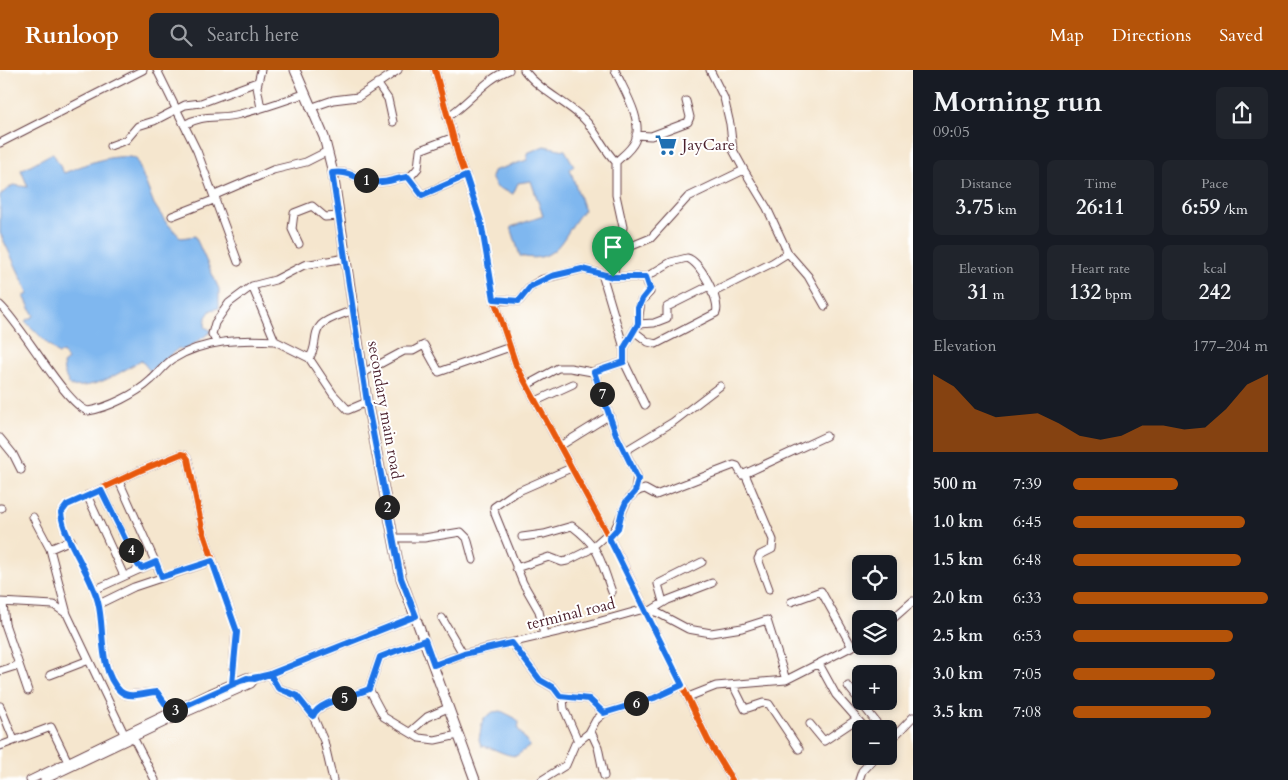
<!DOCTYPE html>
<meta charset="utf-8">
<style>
body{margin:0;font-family:Cardo,serif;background:#20242c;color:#f1f3f6;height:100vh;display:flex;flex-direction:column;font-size:19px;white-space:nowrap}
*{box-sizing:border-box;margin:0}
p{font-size:16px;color:#9ea1a6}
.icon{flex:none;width:28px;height:28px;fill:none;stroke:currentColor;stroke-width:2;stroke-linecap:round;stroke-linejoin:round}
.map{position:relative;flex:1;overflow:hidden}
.side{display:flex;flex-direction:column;background:#171b24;width:375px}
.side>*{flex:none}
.controls{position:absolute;left:852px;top:485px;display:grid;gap:10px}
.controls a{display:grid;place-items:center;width:45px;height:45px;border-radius:8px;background:#171b24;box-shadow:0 2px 8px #0003;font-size:25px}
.pin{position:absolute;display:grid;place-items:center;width:42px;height:42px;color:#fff;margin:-51px -21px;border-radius:50% 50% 50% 0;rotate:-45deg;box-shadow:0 0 5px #0007}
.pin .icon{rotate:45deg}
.km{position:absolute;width:25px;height:25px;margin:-12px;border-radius:50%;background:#222;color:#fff;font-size:14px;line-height:25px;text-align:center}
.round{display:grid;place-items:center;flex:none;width:52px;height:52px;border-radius:8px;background:#20242c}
.overview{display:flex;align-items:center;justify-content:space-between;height:85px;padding:0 20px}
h1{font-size:28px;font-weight:700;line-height:38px}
.figures{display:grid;grid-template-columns:repeat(3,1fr);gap:8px;height:85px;padding:5px 20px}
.figures div{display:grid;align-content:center;border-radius:8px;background:#20242c;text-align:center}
.figures b{font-size:21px;font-weight:700}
.figures small{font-size:14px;font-weight:400}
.figures p{font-size:14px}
.chart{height:140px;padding:10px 20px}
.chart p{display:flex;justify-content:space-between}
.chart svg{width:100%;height:90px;margin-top:5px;fill:#b45309;opacity:.7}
ul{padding:0 20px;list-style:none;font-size:16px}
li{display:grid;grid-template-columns:80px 60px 1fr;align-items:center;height:38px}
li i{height:12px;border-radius:6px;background:#b45309}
header{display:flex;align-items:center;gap:30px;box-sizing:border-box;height:70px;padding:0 25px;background:#b45309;color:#fff}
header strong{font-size:24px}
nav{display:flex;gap:28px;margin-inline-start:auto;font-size:18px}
.search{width:350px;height:45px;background:#20242c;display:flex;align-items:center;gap:12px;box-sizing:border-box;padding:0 18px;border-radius:8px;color:#9ea1a6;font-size:19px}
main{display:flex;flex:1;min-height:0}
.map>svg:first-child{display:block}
.water{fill:#7fb7ef;stroke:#646b8d}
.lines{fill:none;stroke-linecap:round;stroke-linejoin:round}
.minor-casing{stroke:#643d43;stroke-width:9}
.major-casing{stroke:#643d43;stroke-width:11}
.minor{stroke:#fff;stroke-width:7}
.major{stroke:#fff;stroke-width:9}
.cycleway-casing{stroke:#fff;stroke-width:9}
.cycleway{stroke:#e8590c;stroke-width:6}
.route-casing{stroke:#fff;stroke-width:10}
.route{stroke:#1a73e8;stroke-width:6}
.labels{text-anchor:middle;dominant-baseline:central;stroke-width:4;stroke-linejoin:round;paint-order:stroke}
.poi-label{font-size:16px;fill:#4a1f2b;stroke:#fff;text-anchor:start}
.street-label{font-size:16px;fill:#4a1f2b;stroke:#fff}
</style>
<header>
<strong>Runloop</strong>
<div class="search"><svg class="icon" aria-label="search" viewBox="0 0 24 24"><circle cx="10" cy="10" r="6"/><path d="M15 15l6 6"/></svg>Search here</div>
<nav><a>Map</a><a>Directions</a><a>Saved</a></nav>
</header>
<main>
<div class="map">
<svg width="913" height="710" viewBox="0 0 913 710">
<rect width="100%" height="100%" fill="#fff"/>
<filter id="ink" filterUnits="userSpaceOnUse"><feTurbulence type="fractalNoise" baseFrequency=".02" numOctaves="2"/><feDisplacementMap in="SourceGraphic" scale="10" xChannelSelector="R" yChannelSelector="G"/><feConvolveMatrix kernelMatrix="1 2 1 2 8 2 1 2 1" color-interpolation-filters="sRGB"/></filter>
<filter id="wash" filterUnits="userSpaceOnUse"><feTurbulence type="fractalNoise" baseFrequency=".0096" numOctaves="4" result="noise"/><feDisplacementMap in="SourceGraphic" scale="20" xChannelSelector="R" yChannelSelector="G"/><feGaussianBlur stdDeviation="1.12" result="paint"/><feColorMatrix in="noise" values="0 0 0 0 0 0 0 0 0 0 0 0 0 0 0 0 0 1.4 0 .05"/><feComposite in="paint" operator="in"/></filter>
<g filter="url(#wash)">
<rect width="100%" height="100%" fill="#f5e6ce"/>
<path class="water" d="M544,76L565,80L574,96L570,99L584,140C563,162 560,196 520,186L511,157L543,146L531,111L518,113L513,124L496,117L491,107L493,101L527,90V83Z
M53,83L64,103C87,94 111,83 136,88L154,134L165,151L181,168L195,166L219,219V238L211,240L206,247L205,257L212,261L184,281L179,278L150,301L141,290C120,303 96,319 70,316L64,303L63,294L68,290L63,282L58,284L25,251L34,246L24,226L29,224L0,163V125L13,115L28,117L21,100Z
M501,641L515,648L519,653L518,659L530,676L516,686C502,685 494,677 481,676L479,669L483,649L493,642Z"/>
</g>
<g filter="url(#ink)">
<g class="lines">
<g class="minor-casing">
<path id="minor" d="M157,0L197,81L238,192
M435,0L460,92L481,152L494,229L516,295L623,493L708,670L732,710
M524,0C540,21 565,31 584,49C597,62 603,79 616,92
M710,0L724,28L730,54L733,80L744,100
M377,13L388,29L393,52
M261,38L257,17L261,0
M310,38L333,30L358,27L398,0
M447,47C469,33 485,9 509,0
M184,55C205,43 218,50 240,44C262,39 283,31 304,24
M636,65L651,66L688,52L690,47L686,31
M0,73L143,0
M110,76L126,70L138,56L154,51L185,35L201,33L257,12
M333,103C349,100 358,110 374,112C386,114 396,108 408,107L422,125L466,106
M410,107L418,98L420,80L454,67
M215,125L273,100L306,92L328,81
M172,146L216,129
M299,174L292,159L294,143L312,136L325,147L339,146
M617,179L634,175L651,168L688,127L744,100L767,138L788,183
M613,207L623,157L616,125V92C622,86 631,80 635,71C644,50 623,19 615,0
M252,216L275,271L309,288L333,324L348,340L367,332
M712,223L772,193L788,183L808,206L825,236
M494,229L519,231L531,216L543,209L582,199L602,204
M0,235C22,255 66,335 88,341C108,338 136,324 151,310C159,303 164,295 173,289C203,270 241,269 275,271
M638,254L654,253L667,248V237L709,216
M217,273L212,264L215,253L229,233L252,216L275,210L304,195L346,188
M624,278L602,204L613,207H646
M309,288C318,278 312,264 321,255C328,248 344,244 353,240
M624,292L645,335
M594,302L616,364L637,406L635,422
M363,303L404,281H413L424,275L439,302L510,277
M527,315L558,298H570L592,302L624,292V278L638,254L641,231L650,222L646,207L671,192L687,188C700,191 721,231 716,243L656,274L648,272L635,262
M536,331L573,314
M0,368L13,384L21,400
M560,376L610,345
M625,381L673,352L720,316
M745,404L773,470L772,479L760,485L758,489L769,519
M119,411L162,507
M101,420L138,495L142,498
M87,425L124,506
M0,438H1
M33,447L50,479
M522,467L544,464L572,456C601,478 600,490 612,522
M609,467C624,453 620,423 645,419L656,425L734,395L737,396L742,405L826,366
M393,468H424L461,462L467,468L473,490
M516,498L549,487L562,492L567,491L589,480L607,464
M94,520L156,492
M0,532L54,535L67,544L126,668
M663,532L658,514L702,492
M791,532L821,521L852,577
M3,533L5,554L28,621
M99,534L134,517L212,491
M650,541L668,530L712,513
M67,544L50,479L71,470
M442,548L463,584
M889,552L913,531
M544,565L539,541L523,513L495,444L494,437L514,423L571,398
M512,573L540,610L554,618L560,626L589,629L604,643
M819,594L836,625L866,659
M434,595L463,584L587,555L644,539L658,543L688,559L711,563L742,558L767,550L786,610
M0,601L19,595
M270,604L278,618L297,626L313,646
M50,605L89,590
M733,615L745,639L763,633L769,634L799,679
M848,616L876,652V659
M369,619L384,647L419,668L435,670L458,665
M563,627L564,639L578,671
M688,627L716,616L786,610L861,572
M0,636L14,670
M171,642L157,622L126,625C101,615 103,558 99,536C93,503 65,476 61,443L67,435L139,401L181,384L185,385L188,389L202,458L236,558L232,614
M810,654L824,671L857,649
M410,662L427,647L448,638
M591,662L598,677L604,706
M131,663L155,710
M889,672L913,647
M0,676L51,657L68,692
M30,710L210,623L247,607L255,609L270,604L416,546
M44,710L172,649L251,614L255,609
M333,710L324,671L313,646C318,631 355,626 369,619L380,587L425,570
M542,710L566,695L575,674L589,663L596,650L604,643L654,628L682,615
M859,710L862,701L876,686"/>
</g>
<g class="major-casing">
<path id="major" d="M295,0L324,67L333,103L367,332L401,508L475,710"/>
</g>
<use href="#minor" class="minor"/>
<use href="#major" class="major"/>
<g class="cycleway-casing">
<path id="cycleway" d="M435,0L460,92L481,152L494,229L516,295L623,493L708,670L732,710
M171,642L157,622L126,625C101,615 103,558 99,536C93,503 65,476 61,443L67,435L139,401L181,384L185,385L188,389L202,458L236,558L232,614"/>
</g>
<use href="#cycleway" class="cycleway"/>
</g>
</g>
<g class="lines" filter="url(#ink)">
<g class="route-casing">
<path id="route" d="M613,207L582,199L552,206L531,216L519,231L494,229L481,152L466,106L422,125L408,107C396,108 386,114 374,112C358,110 349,100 332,103L367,332L401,508L416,546L270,604L255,609L247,608L171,642L157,622C146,622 130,630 120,621C98,600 105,559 98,532C91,503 64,471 61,443L67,435L101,420L138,495L142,498L156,492L162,507L212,491L237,562L232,614C245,608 257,608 270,604L278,618L297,626L313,646C318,631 355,626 369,619L380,587L425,570L434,595L464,584L512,573L540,610L554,618L560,626L589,629L604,643L654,628L682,615L609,468L618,458L622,441L626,432L635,422L638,409L616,364L594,302L624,292V278L638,254V238L642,229L650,219L646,207H613"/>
</g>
<use href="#route" class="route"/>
</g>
<defs>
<g id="supermarket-bare" transform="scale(1.725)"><path d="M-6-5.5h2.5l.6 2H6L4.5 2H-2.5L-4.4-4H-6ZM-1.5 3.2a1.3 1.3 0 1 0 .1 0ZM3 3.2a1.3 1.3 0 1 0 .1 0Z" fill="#1f6fb2" stroke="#fff" stroke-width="2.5" paint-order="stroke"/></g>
</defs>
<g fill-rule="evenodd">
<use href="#supermarket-bare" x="666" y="75"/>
</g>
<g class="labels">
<g class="poi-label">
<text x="682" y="75">JayCare</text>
</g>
<g class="street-label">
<text transform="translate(385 340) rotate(80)">secondary main road</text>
<text transform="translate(571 544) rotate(-14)">terminal road</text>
</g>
</g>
</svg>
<div class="controls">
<a><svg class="icon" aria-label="locate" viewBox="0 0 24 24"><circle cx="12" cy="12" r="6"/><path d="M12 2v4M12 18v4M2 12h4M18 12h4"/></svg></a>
<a><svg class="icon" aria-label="layers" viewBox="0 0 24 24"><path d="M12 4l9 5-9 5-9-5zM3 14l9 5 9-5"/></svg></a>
<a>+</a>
<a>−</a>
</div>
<div class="pin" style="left:613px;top:207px;background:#1e9e55"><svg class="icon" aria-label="arrive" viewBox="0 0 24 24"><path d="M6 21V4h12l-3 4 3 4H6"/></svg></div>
<b class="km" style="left:366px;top:110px">1</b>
<b class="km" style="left:387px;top:437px">2</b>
<b class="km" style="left:175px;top:640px">3</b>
<b class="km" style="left:131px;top:480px">4</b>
<b class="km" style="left:344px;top:628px">5</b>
<b class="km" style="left:636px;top:633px">6</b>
<b class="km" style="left:602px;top:324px">7</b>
</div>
<section class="side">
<div class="overview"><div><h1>Morning run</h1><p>09:05</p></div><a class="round"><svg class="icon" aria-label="share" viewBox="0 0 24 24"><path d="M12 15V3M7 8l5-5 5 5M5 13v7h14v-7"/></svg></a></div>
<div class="figures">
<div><p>Distance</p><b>3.75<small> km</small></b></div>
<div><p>Time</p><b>26:11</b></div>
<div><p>Pace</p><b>6:59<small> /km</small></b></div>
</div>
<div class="figures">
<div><p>Elevation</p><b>31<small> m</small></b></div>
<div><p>Heart rate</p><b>132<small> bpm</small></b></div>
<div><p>kcal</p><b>242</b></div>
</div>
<div class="chart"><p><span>Elevation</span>177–204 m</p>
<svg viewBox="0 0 160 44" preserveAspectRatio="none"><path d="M0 44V6L10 12L20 23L30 27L40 26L50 25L60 30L70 36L80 38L90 36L100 31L110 31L120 33L130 32L140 23L150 11L160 6V44z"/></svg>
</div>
<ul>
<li><b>500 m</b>7:39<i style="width:54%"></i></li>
<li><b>1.0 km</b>6:45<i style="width:88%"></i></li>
<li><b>1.5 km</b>6:48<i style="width:86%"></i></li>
<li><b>2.0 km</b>6:33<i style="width:100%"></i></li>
<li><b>2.5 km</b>6:53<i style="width:82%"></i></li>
<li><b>3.0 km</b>7:05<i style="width:73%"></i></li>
<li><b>3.5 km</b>7:08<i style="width:71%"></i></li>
</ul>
</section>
</main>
